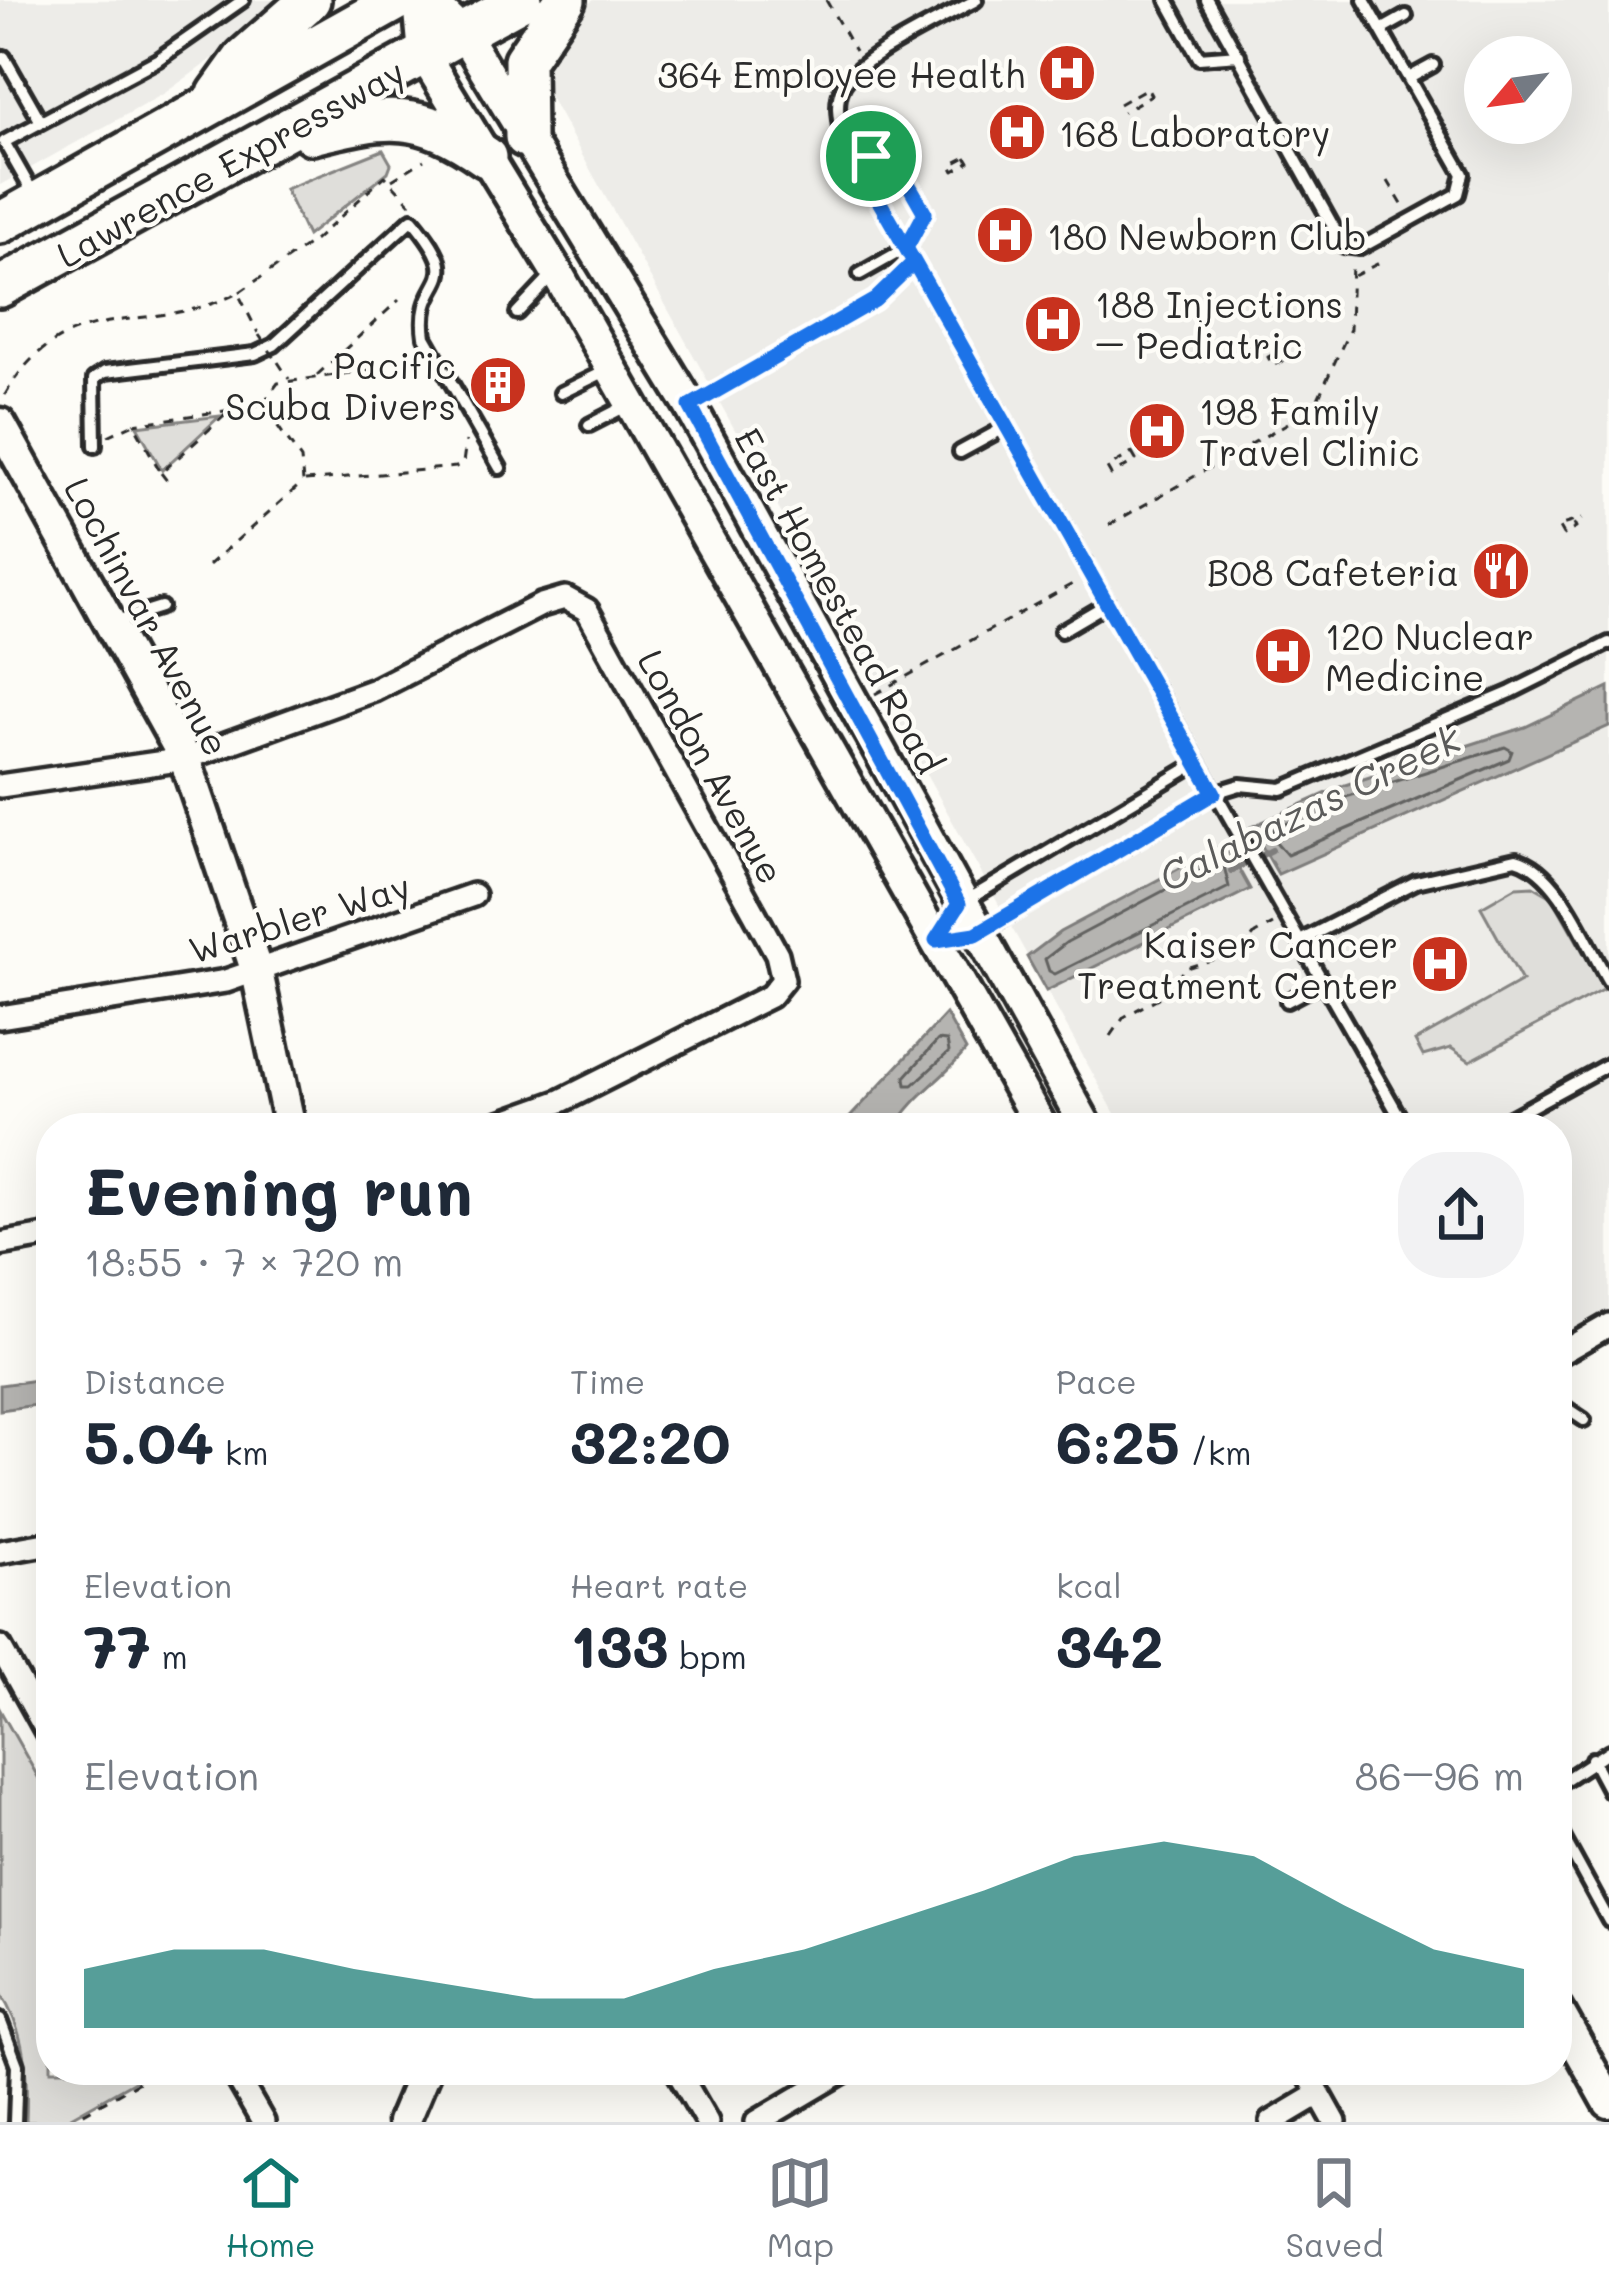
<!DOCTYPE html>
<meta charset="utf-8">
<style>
body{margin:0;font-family:Mali,sans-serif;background:#f2f2f3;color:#1f2937;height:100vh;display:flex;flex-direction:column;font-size:45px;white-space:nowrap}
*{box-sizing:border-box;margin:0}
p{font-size:39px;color:#747a83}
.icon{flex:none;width:66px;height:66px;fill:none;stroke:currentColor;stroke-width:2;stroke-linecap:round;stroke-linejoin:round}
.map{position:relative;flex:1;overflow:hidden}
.drawer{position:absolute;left:36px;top:1113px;width:1536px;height:972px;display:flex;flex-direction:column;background:#fff;border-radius:48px;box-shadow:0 12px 48px #0002}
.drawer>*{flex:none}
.needle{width:78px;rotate:241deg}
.buttons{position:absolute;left:1464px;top:36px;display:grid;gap:24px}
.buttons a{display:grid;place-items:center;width:108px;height:108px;border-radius:50%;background:#fff;box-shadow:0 12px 48px #0002;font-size:60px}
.pin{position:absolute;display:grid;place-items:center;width:102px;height:102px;color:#fff;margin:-51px;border:6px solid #fff;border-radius:50%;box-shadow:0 3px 12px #0007}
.round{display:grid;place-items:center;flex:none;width:126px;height:126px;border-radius:48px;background:#f2f2f3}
.headline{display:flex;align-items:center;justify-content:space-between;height:204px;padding:0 48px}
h1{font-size:66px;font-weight:800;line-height:90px}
.stats{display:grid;grid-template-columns:repeat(3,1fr);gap:18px;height:204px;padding:12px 48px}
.stats div{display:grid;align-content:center}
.stats b{font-size:60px;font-weight:800}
.stats small{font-size:33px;font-weight:400}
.stats p{font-size:33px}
.chart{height:336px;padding:24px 48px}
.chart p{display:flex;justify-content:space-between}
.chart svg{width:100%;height:216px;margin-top:12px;fill:#0f766e;opacity:.7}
.tab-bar{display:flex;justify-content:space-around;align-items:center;height:168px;border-top:3px solid #e0e1e3;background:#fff;font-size:33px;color:#747a83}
.tab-bar a{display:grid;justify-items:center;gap:6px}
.tab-bar .selected{color:#0f766e}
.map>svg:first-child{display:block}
.built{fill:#edece8;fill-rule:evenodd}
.green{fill:#dfdeda;stroke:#858482;stroke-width:3}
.water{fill:#b5b4b1;stroke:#7e7d7b;stroke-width:3}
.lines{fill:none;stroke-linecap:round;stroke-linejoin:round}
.shore{stroke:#626261;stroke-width:3}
.stream{stroke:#7e7d7b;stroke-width:6}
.lane-casing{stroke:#2b2b2b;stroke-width:20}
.street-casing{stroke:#2b2b2b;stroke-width:30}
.secondary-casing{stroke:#2b2b2b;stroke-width:39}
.highway-casing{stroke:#2b2b2b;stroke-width:48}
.path{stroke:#2b2b2b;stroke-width:3;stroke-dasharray:9 9;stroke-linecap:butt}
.lane{stroke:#fdfcf7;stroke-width:10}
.street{stroke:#fdfcf7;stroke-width:21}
.secondary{stroke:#fdfcf7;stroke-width:30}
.highway{stroke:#fdfcf7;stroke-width:39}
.path-bridge{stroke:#2b2b2b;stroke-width:3;stroke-dasharray:9 9;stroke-linecap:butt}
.route-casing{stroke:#fff;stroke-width:24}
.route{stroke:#1a73e8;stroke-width:15}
.labels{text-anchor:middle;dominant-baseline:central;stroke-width:9;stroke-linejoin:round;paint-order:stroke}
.poi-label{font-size:36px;fill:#2b2b2b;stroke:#fdfcf7;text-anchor:start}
.street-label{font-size:36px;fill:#2b2b2b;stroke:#fdfcf7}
.water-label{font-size:39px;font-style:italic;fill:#5b5b5a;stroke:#fdfcf7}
</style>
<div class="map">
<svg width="1609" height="2122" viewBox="0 0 1609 2122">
<rect width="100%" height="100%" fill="#fdfcf7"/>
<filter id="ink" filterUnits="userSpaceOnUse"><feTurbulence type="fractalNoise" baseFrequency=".00833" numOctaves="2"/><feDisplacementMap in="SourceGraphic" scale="24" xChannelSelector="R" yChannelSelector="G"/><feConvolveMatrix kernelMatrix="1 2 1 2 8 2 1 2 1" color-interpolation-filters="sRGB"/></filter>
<g filter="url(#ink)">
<path class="built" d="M0,0H294L165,93L0,185Z
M594,0H1609V1331L1557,1360V1128H1123L536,72L562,18ZM1485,57H1551V123H1485Z"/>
<path class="green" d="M383,150L391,164L388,172L307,236L285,189Z
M220,416L162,470L137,426Z
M1533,886L1552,897L1604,989L1470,1061L1451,1048L1423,1056L1415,1041L1522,981L1481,907L1516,887Z
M0,1710L51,1800V2070H154L62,2122H26C28,2076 26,2032 0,1993Z"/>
<path class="water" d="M1609,687V726L1278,874L1251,827L1345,785L1525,727Z
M1225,844L1250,889L1046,991L1027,957L1060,932Z
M946,1014L966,1050C944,1079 912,1096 895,1128H840Z
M51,1378V1403L0,1410V1385Z"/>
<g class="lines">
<path class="shore" d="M1505,747L1512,751L1509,759L1287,855L1271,836L1274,829L1349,796Z
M1216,863L1224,866L1229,887L1055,974L1049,971L1045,959L1067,942Z
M938,1040L947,1041L949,1052L913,1085H906L905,1077Z"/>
<path class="stream" d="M1231,871L1272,850"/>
<g class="lane-casing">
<path id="lane" d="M976,0C945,18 855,58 842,88C835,103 839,119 841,134L1406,1128
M1167,0L1199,58L1239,55
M1207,0L1344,246L1360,248L1458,194L1463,174L1364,0
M1381,30L1406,16
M0,60L4,57L41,122
M1409,78L1433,65
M855,159H894L925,213L906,248L860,274
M33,193L4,142L157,60L243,0
M517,313L552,276
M561,393L608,370
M589,425L628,405
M95,446L94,379L105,372L255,354L274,345L412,219C473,291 415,272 425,337L500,468
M960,452L1006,427
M113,622L161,607
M1061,631L1107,604
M939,936L959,905L1197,763
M939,940L976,935L1214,793L1240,785L1282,789L1511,692L1609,643
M1300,941L1416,882L1516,859C1560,871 1587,945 1609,982
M1287,1001L1323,982
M1492,1128L1609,1064
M1557,1402L1584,1420
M1592,1759L1609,1791
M1557,1785L1609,1751
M1557,1826L1609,1921
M0,2020L17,2065L15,2122"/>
</g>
<g class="street-casing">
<path id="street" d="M0,786L185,759L374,690L541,605L565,598L587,610L777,954L783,980L770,996L561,1101L486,1128
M0,1017L226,981L473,895
M0,1244L51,1235
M1557,1355L1609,1325
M0,1552L51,1543
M0,1647L51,1739
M233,2070L263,2122
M677,2070L707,2122
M1306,2070L1335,2122
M757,2122L845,2070
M1272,2122L1319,2094"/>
</g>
<g class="secondary-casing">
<path id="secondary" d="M419,0L424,55L556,271L1042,1128
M429,0L463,33L690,406L1087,1128
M0,424L185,759L257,972L290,1128
M1557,2009L1609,2102
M403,2122L425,2070"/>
</g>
<g class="highway-casing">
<path id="highway" d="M218,94L244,58L310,0
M312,134C388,115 419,110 486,157
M525,137L524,60L565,0
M0,223L398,0
M0,287L522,0"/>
</g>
<path class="path" d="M826,0L855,51
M1119,104L1147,88L1151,95L1123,112
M966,157L969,162L954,171L951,165Z
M392,180L424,160
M1388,181L1403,206
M1354,276L1379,263
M240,292L315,240L385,176L411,204
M1285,348L1290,357L1273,366L1268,357Z
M278,362L289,379
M317,375L399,300
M711,394L876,300L904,272
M5,395C65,291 148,338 238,293L258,333
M263,403L278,383L421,363
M1311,414L1350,329L1352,261
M108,436L134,424L161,473L231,410L134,424
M1332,443L1344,436
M1132,453L1136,460L1111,475L1107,468Z
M1334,467L1327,460L1332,457L1338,474
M161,473L171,486
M305,481L456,467L463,463L466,441
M1574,524L1576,528L1563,535L1558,526L1582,519
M1109,525L1288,423
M209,565L303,482L301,459L262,404L234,409
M875,694L1076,582
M1111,1036L1124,1017L1174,989L1183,969L1242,950L1255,934L1273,924
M68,2122L160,2070"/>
<use href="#lane" class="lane"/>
<use href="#street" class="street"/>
<use href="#secondary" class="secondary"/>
<use href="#highway" class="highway"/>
<path class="path-bridge" d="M259,335L277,361"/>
</g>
</g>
<g class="lines" filter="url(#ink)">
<g class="route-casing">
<path id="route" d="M871,156L855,159L906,248L914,262L875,300L690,406L959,904L936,940L976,934L1214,793L914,262L906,248L925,213L894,159L871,156"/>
</g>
<use href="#route" class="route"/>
</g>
<defs>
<g id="hospital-disc" transform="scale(3)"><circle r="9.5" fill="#c8321e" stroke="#fdfcf7"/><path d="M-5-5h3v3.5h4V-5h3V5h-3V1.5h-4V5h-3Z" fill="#fff"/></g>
<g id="building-disc" transform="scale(3)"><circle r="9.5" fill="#c8321e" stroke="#fdfcf7"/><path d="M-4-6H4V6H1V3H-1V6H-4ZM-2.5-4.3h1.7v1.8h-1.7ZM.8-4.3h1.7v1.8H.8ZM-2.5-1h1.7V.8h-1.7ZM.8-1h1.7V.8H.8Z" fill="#fff"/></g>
<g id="restaurant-disc" transform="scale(3)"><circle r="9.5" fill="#c8321e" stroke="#fdfcf7"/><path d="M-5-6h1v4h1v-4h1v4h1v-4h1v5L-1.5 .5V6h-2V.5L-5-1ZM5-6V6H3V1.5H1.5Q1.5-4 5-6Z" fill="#fff"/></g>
</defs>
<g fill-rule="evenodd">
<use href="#hospital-disc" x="1067" y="73"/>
<use href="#hospital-disc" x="1017" y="132"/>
<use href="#hospital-disc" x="1005" y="235"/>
<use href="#hospital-disc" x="1053" y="324"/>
<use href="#building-disc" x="498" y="385"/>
<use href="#hospital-disc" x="1157" y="431"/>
<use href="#restaurant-disc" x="1501" y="571"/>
<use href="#hospital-disc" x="1283" y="656"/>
<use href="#hospital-disc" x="1440" y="964"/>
</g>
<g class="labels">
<g class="poi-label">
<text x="1025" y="73" text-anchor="end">364 Employee Health</text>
<text x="1059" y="132">168 Laboratory</text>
<text x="1047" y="235">180 Newborn Club</text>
<text x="1095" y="303">188 Injections<tspan x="1095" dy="41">– Pediatric</tspan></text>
<text x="456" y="364" text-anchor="end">Pacific<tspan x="456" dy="41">Scuba Divers</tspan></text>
<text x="1199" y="410">198 Family<tspan x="1199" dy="41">Travel Clinic</tspan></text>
<text x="1459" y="571" text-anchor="end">B08 Cafeteria</text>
<text x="1325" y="635">120 Nuclear<tspan x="1325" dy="41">Medicine</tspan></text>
<text x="1398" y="943" text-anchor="end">Kaiser Cancer<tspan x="1398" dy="41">Treatment Center</tspan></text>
</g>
<g class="street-label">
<text transform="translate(230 162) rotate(-29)">Lawrence Expressway</text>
<text transform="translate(840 600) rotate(61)">East Homestead Road</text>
<text transform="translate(148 616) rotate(62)">Lochinvar Avenue</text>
<text transform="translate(712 766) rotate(61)">London Avenue</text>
<text transform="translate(299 917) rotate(-17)">Warbler Way</text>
</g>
<g class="water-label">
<text transform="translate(1309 807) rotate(-26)">Calabazas Creek</text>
</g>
</g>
</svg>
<div class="buttons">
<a><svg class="needle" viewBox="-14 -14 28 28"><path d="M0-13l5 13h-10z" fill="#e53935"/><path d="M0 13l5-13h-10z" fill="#747a83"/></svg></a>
</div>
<div class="pin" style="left:871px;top:156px;background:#1e9e55"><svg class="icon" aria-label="arrive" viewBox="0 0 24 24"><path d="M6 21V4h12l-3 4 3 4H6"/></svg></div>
<section class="drawer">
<div class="headline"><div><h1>Evening run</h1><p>18:55 · 7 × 720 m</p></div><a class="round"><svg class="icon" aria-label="share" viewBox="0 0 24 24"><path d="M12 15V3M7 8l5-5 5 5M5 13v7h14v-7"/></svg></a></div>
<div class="stats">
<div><p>Distance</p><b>5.04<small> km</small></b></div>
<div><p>Time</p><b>32:20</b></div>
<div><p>Pace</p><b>6:25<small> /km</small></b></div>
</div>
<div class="stats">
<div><p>Elevation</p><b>77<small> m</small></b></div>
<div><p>Heart rate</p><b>133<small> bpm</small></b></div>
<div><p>kcal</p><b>342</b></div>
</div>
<div class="chart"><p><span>Elevation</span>86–96 m</p>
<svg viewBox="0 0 160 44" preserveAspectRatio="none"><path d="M0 44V32L10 28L20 28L30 32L40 35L50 38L60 38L70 32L80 28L90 22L100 16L110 9L120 6L130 9L140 19L150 28L160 32V44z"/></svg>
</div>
</section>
</div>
<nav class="tab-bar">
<a class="selected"><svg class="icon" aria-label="home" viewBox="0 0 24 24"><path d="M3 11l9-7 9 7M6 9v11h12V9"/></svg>Home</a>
<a><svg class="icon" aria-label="map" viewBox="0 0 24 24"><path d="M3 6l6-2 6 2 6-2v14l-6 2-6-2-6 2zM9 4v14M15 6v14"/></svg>Map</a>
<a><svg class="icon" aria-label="saved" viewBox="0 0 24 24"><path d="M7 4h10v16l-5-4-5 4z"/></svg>Saved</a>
</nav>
